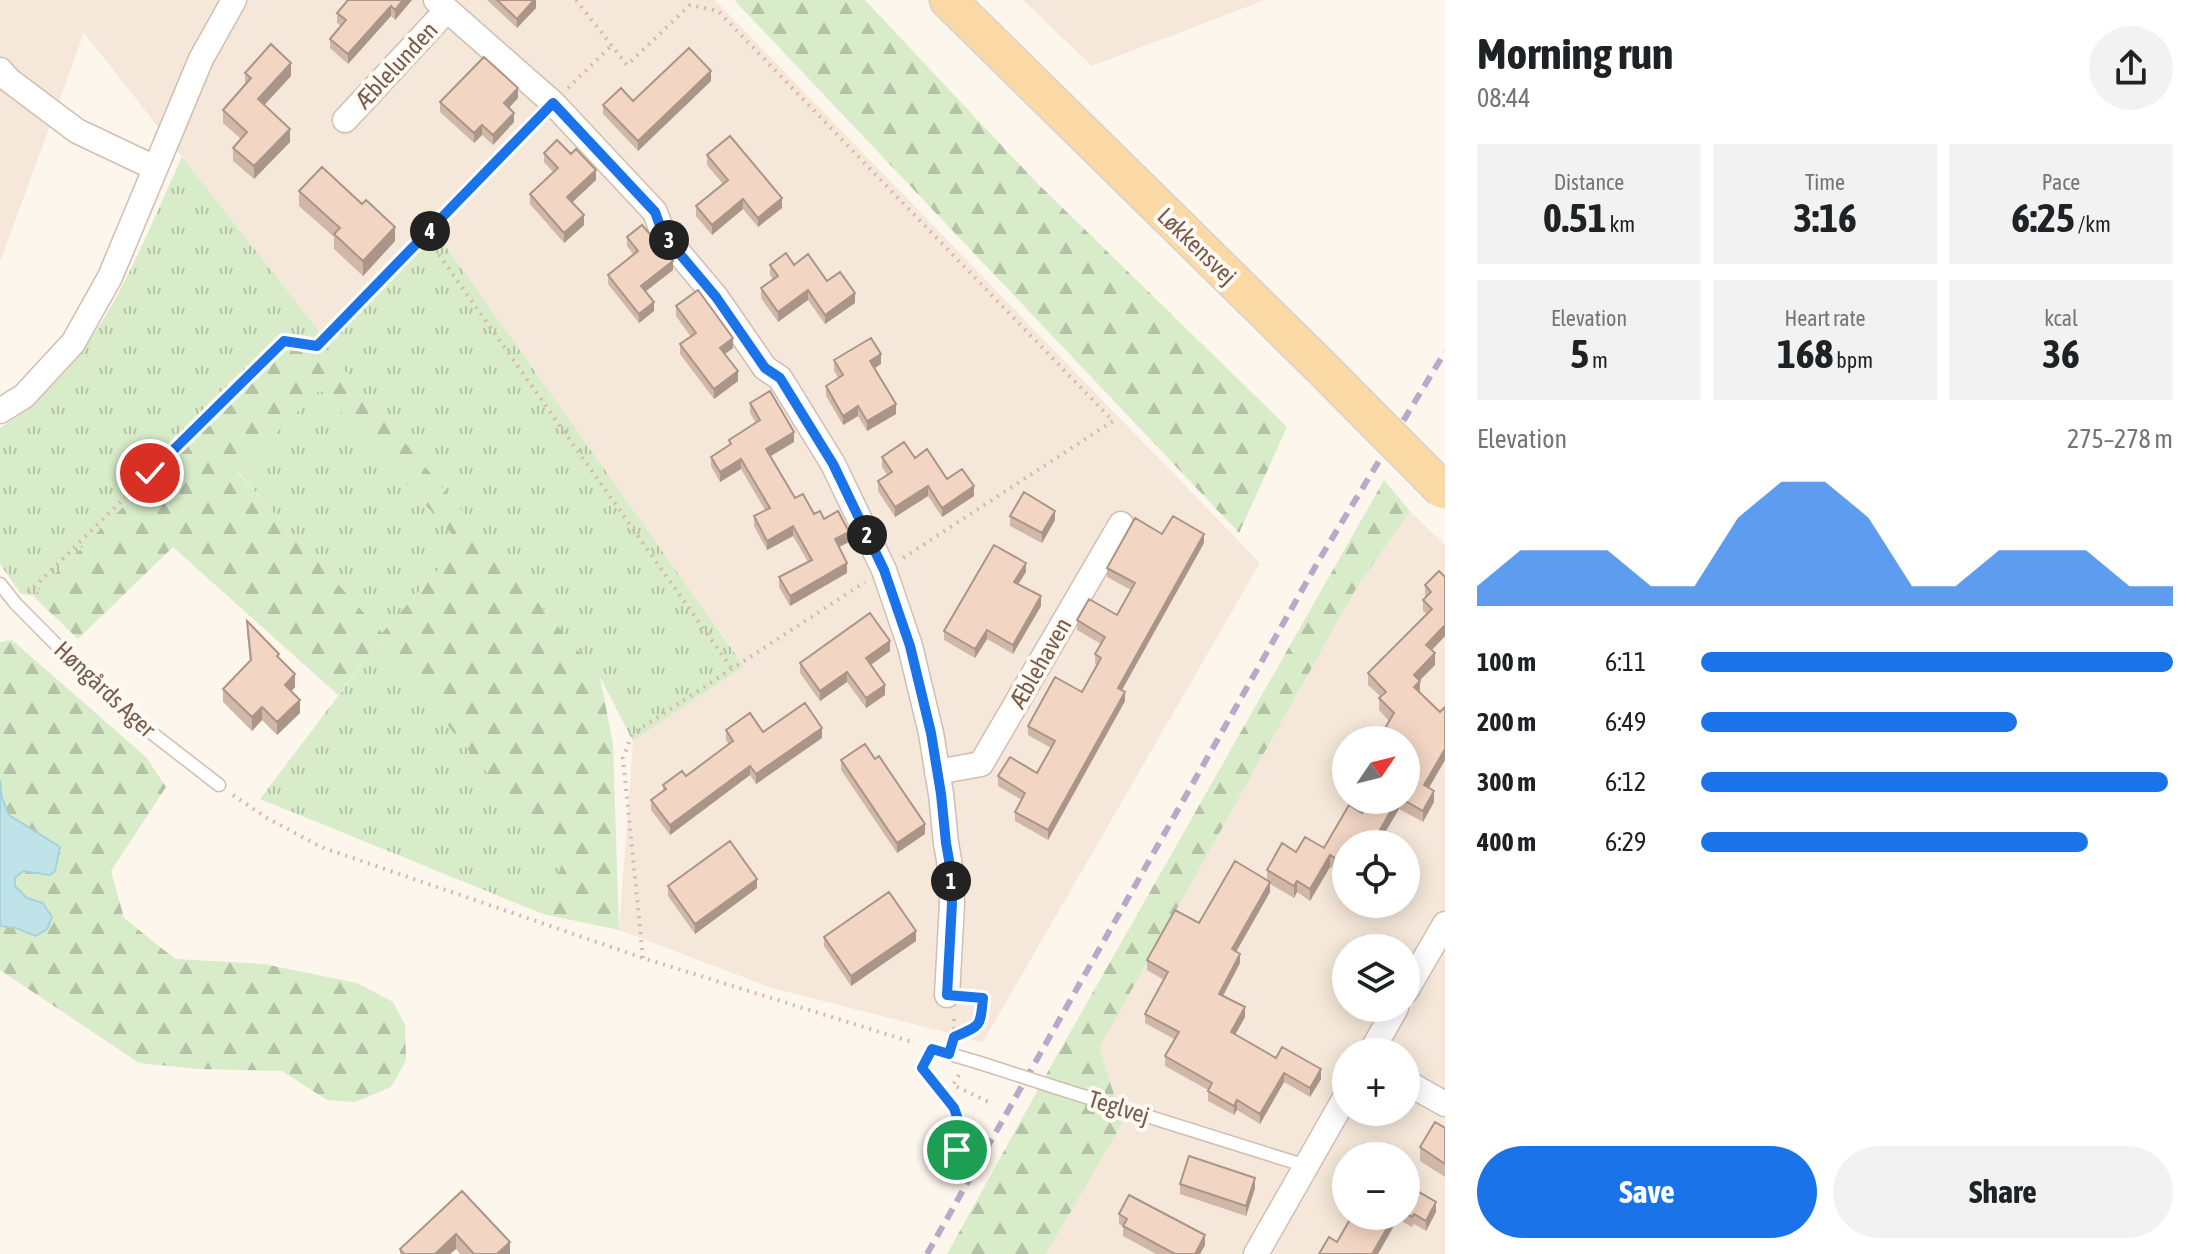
<!DOCTYPE html>
<meta charset="utf-8">
<style>
body{margin:0;font-family:"Asap Condensed",sans-serif;background:#f2f2f2;color:#202124;height:100vh;display:flex;flex-direction:column;font-size:30px;white-space:nowrap}
*{box-sizing:border-box;margin:0}
p{font-size:26px;color:#757577}
.icon{flex:none;width:44px;height:44px;fill:none;stroke:currentColor;stroke-width:2;stroke-linecap:round;stroke-linejoin:round}
.map{position:relative;flex:1;overflow:hidden}
.drawer{display:flex;flex-direction:column;background:#fff;width:760px}
.drawer>*{flex:none}
.needle{width:52px;rotate:55deg}
.fabs{position:absolute;left:1332px;top:726px;display:grid;gap:16px}
.fabs a{display:grid;place-items:center;width:88px;height:88px;border-radius:50%;background:#fff;box-shadow:0 4px 20px #0003;font-size:40px}
.pin{position:absolute;display:grid;place-items:center;width:68px;height:68px;color:#fff;margin:-34px;border:4px solid #fff;border-radius:50%;box-shadow:0 2px 8px #0007}
.km{position:absolute;width:40px;height:40px;margin:-20px;border-radius:50%;background:#222;color:#fff;font-size:22px;line-height:40px;text-align:center}
.round{display:grid;place-items:center;flex:none;width:84px;height:84px;border-radius:42px;background:#f2f2f2}
.overview{display:flex;align-items:center;justify-content:space-between;height:136px;padding:0 32px}
h1{font-size:44px;font-weight:700;line-height:60px}
.figures{display:grid;grid-template-columns:repeat(3,1fr);gap:12px;height:136px;padding:8px 32px}
.figures div{display:grid;align-content:center;border-radius:0px;background:#f2f2f2;text-align:center}
.figures b{font-size:40px;font-weight:700}
.figures small{font-size:22px;font-weight:400}
.figures p{font-size:22px}
.chart{height:224px;padding:16px 32px}
.chart p{display:flex;justify-content:space-between}
.chart svg{width:100%;height:144px;margin-top:8px;fill:#1a73e8;opacity:.7}
.action{display:flex;gap:16px;margin-top:auto;padding:16px 32px}
.action a{flex:1;height:92px;border-radius:48px;background:#1a73e8;color:#fff;font-size:32px;font-weight:700;line-height:92px;text-align:center}
.action a+a{background:#f2f2f2;color:#202124}
ul{padding:0 32px;list-style:none;font-size:26px}
li{display:grid;grid-template-columns:128px 96px 1fr;align-items:center;height:60px}
li i{height:20px;border-radius:10px;background:#1a73e8}
main{display:flex;flex:1;min-height:0}
.map>svg:first-child{display:block}
.residential{fill:#f5e8da;fill-rule:evenodd}
.grass{fill:url(#grass-tufts)}
.forest{fill:url(#forest-firs);fill-rule:evenodd}
.water{fill:#bfe3e8;stroke:#a5d3da;stroke-width:2}
.lines{fill:none;stroke-linecap:round;stroke-linejoin:round}
.lane-casing{stroke:#d1beb0;stroke-width:15}
.street-casing{stroke:#d1beb0;stroke-width:27}
.primary-casing{stroke:#dad1cd;stroke-width:39}
.path{stroke:#d9b8a5;stroke-width:4;stroke-dasharray:2 6;stroke-linecap:butt}
.lane{stroke:#fff;stroke-width:12}
.street{stroke:#fff;stroke-width:24}
.primary{stroke:#fbd9a5;stroke-width:36}
.rail{stroke:#b9a8c9;stroke-width:6;stroke-dasharray:12 8;stroke-linecap:butt}
.lane-bridge-casing{stroke:#d1beb0;stroke-width:15;stroke-linecap:butt}
.primary-bridge-casing{stroke:#dad1cd;stroke-width:39;stroke-linecap:butt}
.lane-bridge{stroke:#fff;stroke-width:12}
.primary-bridge{stroke:#fbd9a5;stroke-width:36}
.wall{fill:#d1b7a8}
.shaded-wall{fill:#aa9588}
.building{fill:#f3d5c3;stroke:#aa9588;stroke-width:2}
.route-casing{stroke:#fff;stroke-width:16}
.route{stroke:#1a73e8;stroke-width:10}
.labels{text-anchor:middle;dominant-baseline:central;stroke-width:8;stroke-linejoin:round;paint-order:stroke}
.street-label{font-size:24px;fill:#7a5c4d;stroke:#fffaf3}
</style>
<main>
<div class="map">
<svg width="1445" height="1254" viewBox="0 0 1445 1254">
<defs>
<pattern id="grass-tufts" width="24" height="20" patternUnits="userSpaceOnUse" patternTransform="scale(2)"><rect width="24" height="20" fill="#d8ecc9"/><path d="M3 7l-1-3M5 7V3M7 7l1-3M15 17l-1-3M17 17v-4M19 17l1-3" fill="none" stroke="#b4c2a5"/></pattern>
<pattern id="forest-firs" width="22" height="20" patternUnits="userSpaceOnUse" patternTransform="scale(2)"><rect width="22" height="20" fill="#d8ecc9"/><path d="M5 1l3.5 6h-7zM16 11l3.5 6h-7z" fill="#b4c2a5"/></pattern>
</defs>
<rect width="100%" height="100%" fill="#fdf6ec"/>
<path class="residential" d="M0,0H715L1260,563L983,1042L772,988L619,930L633,741L744,665L429,225L319,331L84,33L0,262Z
M1023,0H1265L1092,66Z
M1410,511L1445,545V1254H1046L1123,1122L1098,1048L1354,592ZM1346,740H1406V800H1346ZM1346,844H1406V904H1346ZM1346,948H1406V1008H1346ZM1346,1052H1406V1112H1346ZM1346,1156H1406V1216H1346Z"/>
<path class="grass" d="M182,157L319,331L430,224L744,666L633,741L600,677L287,345L34,595L21,594L0,564V428C100,364 134,260 182,157Z
M320,389L462,544L381,634L237,471Z
M379,642L563,864L543,914L260,799Z"/>
<path class="forest" d="M736,0H865L1034,180L1287,427L1239,533L735,1Z
M287,345L328,350L600,677L613,744L619,930L543,914L562,864L379,642L338,695L173,547L78,639L33,596ZM320,389L461,544L382,633L237,472Z
M1384,480L1410,511L1354,592L1099,1048L1123,1122L1046,1254H947L1051,1066Z
M12,640L146,757L166,787L111,871L124,918L175,959L264,964L357,983L393,1002L405,1025L406,1060L391,1087L355,1102L327,1100L282,1071L199,1069L139,1063L0,970V642Z"/>
<path class="water" d="M0,779L2,798L9,815L60,847L55,871L50,875L23,871L15,878V886L27,898L43,903L52,917L47,929L36,936L16,928L0,926Z"/>
<g class="lines">
<g class="lane-casing">
<path id="lane" d="M0,584L16,604L117,706L219,785
M922,1068L932,1049L977,1062
M1067,1091L1306,1166"/>
</g>
<g class="street-casing">
<path id="street" d="M436,0L553,103L655,212L663,234L716,297L765,368L780,378L833,464L884,570L910,646L931,733L941,794L946,843L949,860L952,903L947,995
M0,70L9,80L77,131L155,168
M345,120L447,10
M0,411L24,396L73,343L110,277L201,59L234,0
M937,772L981,764L1121,524
M1406,991L1445,924
M1371,1052L1396,1008
M1406,1082L1445,1104
M1256,1254L1346,1096"/>
</g>
<g class="primary-casing">
<path id="primary" d="M948,0L1318,364"/>
</g>
<path class="path" d="M576,0L627,65L690,5L718,11L1113,421L903,558
M568,88L612,45
M425,235L732,669
M28,593L284,341L317,346L537,120
M233,795L267,818L321,847L643,958L915,1043
M643,958L623,758L632,734L865,582
M955,1036C981,1025 980,1027 983,998L970,997
M954,1037V1015
M959,1075L953,1085L993,1104
M930,1080C949,1100 968,1120 958,1150C955,1157 948,1165 944,1173L953,1176"/>
<use href="#lane" class="lane"/>
<use href="#street" class="street"/>
<use href="#primary" class="primary"/>
<path class="rail" d="M927,1254L1319,560L1445,352"/>
<g class="lane-bridge-casing">
<path id="lane-bridge" d="M977,1062L1067,1091"/>
</g>
<g class="primary-bridge-casing">
<path id="primary-bridge" d="M1318,364L1443,490"/>
</g>
<use href="#lane-bridge" class="lane-bridge"/>
<use href="#primary-bridge" class="primary-bridge"/>
</g>
<path class="wall" d="M348,0H412L395,20L391,16L348,64L330,48V39L341,26L337,23V13Z
M487,0H536V8L517,28Z
M245,73L291,76L264,105L290,142L254,179L233,161V148L241,139L223,123V110L245,85Z
M711,81L638,151L603,114V105L633,101Z
M518,98L509,108L514,122L493,145L482,135L474,143L440,112V102Z
M544,153L596,180L572,203L584,225L564,243L530,204V194L553,172L544,162Z
M707,155L782,208L758,227L743,209L712,235L696,216V206L723,184L707,165Z
M299,191L362,204L395,241L363,276L334,249V237L299,206Z
M627,237L673,270L646,291L654,311L639,323L608,284V275L634,255L627,246Z
M770,265H794L827,281L855,303L825,324L808,300L778,322L761,298V288L773,279L770,275Z
M676,306L733,348L724,354L738,381L714,399L680,354V344L691,337L676,316Z
M834,360L881,364L875,368L896,414L867,431L858,416L843,425L826,396V386L838,378L834,370Z
M750,403L794,442L770,456L795,498L814,514L824,519L849,542L839,547L847,573L790,606L779,587V577L808,562L793,536L767,550L754,526V516L765,510L741,469L720,482L711,466V457L729,446V440L756,423L750,413Z
M882,457L915,458L974,496L942,517L928,496L895,517L878,491V481L887,475L882,467Z
M1010,516L1055,520L1042,543L1010,526Z
M1162,534L1204,543L1122,690L1125,701L1048,840L1015,821V812L1022,800L998,786V776L1037,773L1051,748L1028,735V726L1082,692L1098,665L1095,663V654L1101,644L1077,630V620L1117,615L1131,590L1107,577V568Z
M1439,571L1445,636L1432,650L1435,665L1420,680V692L1440,712L1445,707V760L1429,788L1434,802L1423,822L1399,809L1378,844H1346V876L1330,867L1310,901L1297,892L1294,898L1270,884V892L1236,952L1240,963L1223,996L1245,1017L1235,1035L1276,1058L1321,1079L1310,1097L1284,1082L1260,1124L1237,1110L1234,1115L1208,1101V1090L1165,1066V1056L1174,1039L1145,1023V1014L1164,980L1147,970V960L1199,923L1267,880V870L1296,852L1324,848L1362,813L1369,800H1406V740L1379,710V698L1381,697L1368,685V673L1427,614L1423,611V600L1425,597V585Z
M1026,572L1018,584L1041,606L1013,654L987,639L975,658L944,640V631Z
M247,621L279,659L295,687L291,691L300,713L277,735L262,720L252,731L223,702V689L250,661L247,634Z
M890,651L871,665L885,695L866,708L847,682L820,701L800,673V663Z
M726,730L763,732L822,738L756,784L750,775L670,835L651,810V800L663,791V785L686,776L729,745L726,740Z
M841,760L925,834L897,853L841,770Z
M668,886L757,888L695,934L668,896Z
M824,937L916,941L851,986L824,946Z
M1445,1128V1177L1420,1161V1147Z
M1180,1184L1255,1188L1246,1216L1180,1194Z
M1406,1188L1436,1212L1426,1231L1414,1224L1412,1227L1398,1219L1337,1242L1352,1216H1406Z
M1346,1189V1207L1342,1205V1195Z
M462,1191L510,1254H460L456,1249L450,1254H400V1249Z
M1119,1214L1205,1245L1200,1254H1156L1123,1236V1226L1119,1224Z"/>
<path class="shaded-wall" d="M403,0H412L395,20V10Z
M534,0H536V8L517,28V19Z
M391,6V16L348,64V54Z
M291,63V76L258,112V99Z
M711,71V81L638,151V141Z
M518,88V98L504,113V103Z
M514,113V122L493,145V135Z
M482,125V135L474,143V133Z
M290,129V142L254,179V166Z
M596,170V180L567,207V197Z
M782,198V208L758,227V218Z
M743,199V209L712,235V225Z
M584,215V225L564,243V233Z
M395,227V241L363,276V261Z
M673,261V270L641,295V286Z
M808,290V300L778,322V312Z
M855,293V303L825,324V315Z
M654,302V311L639,323V314Z
M733,338V348L720,358V348Z
M881,354V364L870,371V361Z
M738,371V381L714,399V389Z
M896,404V414L867,431V421Z
M858,406V416L843,425V416Z
M794,432V442L766,459V449Z
M741,459V469L720,482V472Z
M928,486V496L895,517V507Z
M974,486V496L942,517V508Z
M1055,511V520L1042,543V533Z
M793,526V536L767,550V541Z
M849,532V542L835,549V539Z
M1204,534V543L1118,697V688Z
M847,563V573L790,606V596Z
M1026,563V572L1014,591V582Z
M1041,596V606L1013,654V645Z
M1445,625V636L1426,656V645Z
M987,630V639L975,658V649Z
M890,641V651L866,668V658Z
M1435,653V665L1414,686V675Z
M847,672V682L820,701V691Z
M295,674V687L285,698V685Z
M1420,681V692L1414,687Z
M885,685V695L866,708V698Z
M1125,692V701L1048,840V830Z
M300,700V713L277,735V722Z
M262,707V720L252,731V717Z
M822,728V738L756,784V774Z
M1445,749V760L1424,796V785Z
M750,766V775L670,835V825Z
M1434,791V802L1423,822V811Z
M1397,800H1399V809L1378,844H1372Z
M925,824V834L897,853V843Z
M1330,855V867L1310,901V889Z
M757,879V888L695,934V924Z
M1297,881V892L1294,898V886Z
M1270,882V892L1232,959V949Z
M916,931V941L851,986V976Z
M1240,954V963L1219,1003V994Z
M1245,1007V1017L1231,1042V1032Z
M1321,1069V1079L1310,1097V1088Z
M1284,1073V1082L1260,1124V1114Z
M1237,1100V1110L1234,1115V1106Z
M1255,1178V1188L1246,1216V1206Z
M1436,1202V1212L1426,1231V1221Z
M1394,1216H1398V1219L1378,1254H1372Z
M456,1234V1249L450,1254H435Z
M1205,1235V1245L1200,1254H1195Z
M510,1242V1254H497Z"/>
<path class="building" d="M348,0H403L395,10L391,6L348,54L330,39L346,20L337,13Z
M497,0H534L517,19Z
M271,44L291,63L258,99L290,129L254,166L233,148L247,132L223,110L251,78L245,73Z
M689,48L711,71L638,141L603,105L621,88L633,101Z
M484,57L518,88L504,103L514,113L493,135L482,125L474,133L440,102Z
M730,136L782,198L758,218L743,199L712,225L696,206L728,180L707,155Z
M557,140L571,154L576,149L596,170L567,197L584,215L564,233L530,194L558,168L544,153Z
M322,167L362,204L366,200L395,227L363,261L334,234L340,228L299,191Z
M642,225L673,261L641,286L654,302L639,314L608,275L638,251L627,237Z
M786,253L794,265L808,254L827,281L840,272L855,293L825,315L808,290L778,312L761,288L778,276L770,265Z
M698,290L733,338L720,348L738,371L714,389L680,344L696,333L676,306Z
M871,338L881,354L870,361L896,404L867,421L858,406L843,416L826,386L843,375L834,360Z
M770,391L794,432L766,449L795,498L803,494L814,514L820,511L824,519L838,511L849,532L835,539L847,563L790,596L779,577L812,560L793,526L767,541L754,516L770,508L741,459L720,472L711,457L731,444L729,440L760,420L750,403Z
M904,442L915,458L927,449L947,479L962,469L974,486L942,508L928,486L895,507L878,481L892,472L882,457Z
M1024,492L1055,511L1042,533L1010,516Z
M1173,516L1204,534L1118,688L1125,692L1048,830L1015,812L1025,793L998,776L1010,757L1037,773L1055,741L1028,726L1055,677L1082,692L1101,658L1095,654L1105,637L1077,620L1089,599L1117,615L1135,583L1107,568L1135,518L1162,534Z
M994,545L1026,563L1014,582L1041,596L1013,645L987,630L975,649L944,631Z
M1439,571L1445,577V625L1426,645L1435,653L1414,675L1420,681L1414,687L1440,712L1445,707V749L1424,785L1434,791L1423,811L1404,800H1406V740H1378L1394,713L1379,698L1386,692L1368,673L1432,609L1423,600L1431,592L1425,585Z
M870,613L890,641L866,658L885,685L866,698L847,672L820,691L800,663Z
M247,621L279,654L277,656L295,674L285,685L300,700L277,722L262,707L252,717L223,689L251,660Z
M805,703L822,728L756,774L750,766L670,825L651,800L666,789L663,785L682,771L686,776L733,741L726,730L750,713L763,732Z
M865,744L875,759L879,756L925,824L897,843L841,760Z
M1369,800H1397L1372,844L1365,842L1363,844H1346V865L1330,855L1310,889L1297,881L1294,886L1267,870L1282,843L1296,852L1305,837L1324,848L1349,805L1362,813Z
M730,841L757,879L695,924L668,886Z
M1235,861L1270,882L1232,949L1240,954L1219,994L1245,1007L1231,1032L1276,1058L1282,1047L1321,1069L1310,1088L1284,1073L1260,1114L1237,1100L1234,1106L1208,1091L1212,1083L1165,1056L1179,1032L1145,1014L1168,972L1147,960L1175,910L1199,923Z
M889,892L916,931L851,976L824,937Z
M1435,1122L1445,1128V1164L1420,1147Z
M1189,1156L1255,1178L1246,1206L1180,1184Z
M1407,1185L1436,1202L1426,1221L1414,1214L1412,1217L1406,1214V1188Z
M462,1191L510,1242L497,1254H474L456,1234L435,1254H404L400,1249Z
M1129,1195L1205,1235L1195,1254H1175L1123,1226L1127,1219L1119,1214Z
M1352,1216H1394L1372,1254H1319L1329,1237L1337,1242Z"/>
<g class="lines">
<g class="route-casing">
<path id="route" d="M150,473L284,341L317,346L553,103L655,212L663,234L716,297L765,368L780,378L833,464L884,570L910,646L931,733L941,794L946,843L949,860L952,903L947,995L983,998C980,1027 982,1025 954,1037L949,1054L932,1049L922,1068L954,1108L961,1128L957,1150"/>
</g>
<use href="#route" class="route"/>
</g>
<g class="labels">
<g class="street-label">
<text transform="translate(396 65) rotate(-47)">Æblelunden</text>
<text transform="translate(1197 246) rotate(44)">Løkkensvej</text>
<text transform="translate(1040 663) rotate(-60)">Æblehaven</text>
<text transform="translate(105 689) rotate(43)">Høngårds Ager</text>
<text transform="translate(1119 1107) rotate(17)">Teglvej</text>
</g>
</g>
</svg>
<div class="fabs">
<a><svg class="needle" viewBox="-14 -14 28 28"><path d="M0-13l5 13h-10z" fill="#e53935"/><path d="M0 13l5-13h-10z" fill="#757577"/></svg></a>
<a><svg class="icon" aria-label="locate" viewBox="0 0 24 24"><circle cx="12" cy="12" r="6"/><path d="M12 2v4M12 18v4M2 12h4M18 12h4"/></svg></a>
<a><svg class="icon" aria-label="layers" viewBox="0 0 24 24"><path d="M12 4l9 5-9 5-9-5zM3 14l9 5 9-5"/></svg></a>
<a>+</a>
<a>−</a>
</div>
<div class="pin" style="left:957px;top:1150px;background:#1e9e55"><svg class="icon" aria-label="arrive" viewBox="0 0 24 24"><path d="M6 21V4h12l-3 4 3 4H6"/></svg></div>
<div class="pin" style="left:150px;top:473px;background:#d93025"><svg class="icon" aria-label="check" viewBox="0 0 24 24"><path d="M5 12l5 5 9-10"/></svg></div>
<b class="km" style="left:951px;top:881px">1</b>
<b class="km" style="left:867px;top:535px">2</b>
<b class="km" style="left:669px;top:240px">3</b>
<b class="km" style="left:430px;top:231px">4</b>
</div>
<section class="drawer">
<div class="overview"><div><h1>Morning run</h1><p>08:44</p></div><a class="round"><svg class="icon" aria-label="share" viewBox="0 0 24 24"><path d="M12 15V3M7 8l5-5 5 5M5 13v7h14v-7"/></svg></a></div>
<div class="figures">
<div><p>Distance</p><b>0.51<small> km</small></b></div>
<div><p>Time</p><b>3:16</b></div>
<div><p>Pace</p><b>6:25<small> /km</small></b></div>
</div>
<div class="figures">
<div><p>Elevation</p><b>5<small> m</small></b></div>
<div><p>Heart rate</p><b>168<small> bpm</small></b></div>
<div><p>kcal</p><b>36</b></div>
</div>
<div class="chart"><p><span>Elevation</span>275–278 m</p>
<svg viewBox="0 0 160 44" preserveAspectRatio="none"><path d="M0 44V38L10 27L20 27L30 27L40 38L50 38L60 17L70 6L80 6L90 17L100 38L110 38L120 27L130 27L140 27L150 38L160 38V44z"/></svg>
</div>
<ul>
<li><b>100 m</b>6:11<i style="width:100%"></i></li>
<li><b>200 m</b>6:49<i style="width:67%"></i></li>
<li><b>300 m</b>6:12<i style="width:99%"></i></li>
<li><b>400 m</b>6:29<i style="width:82%"></i></li>
</ul>
<div class="action"><a>Save</a><a>Share</a></div>
</section>
</main>
